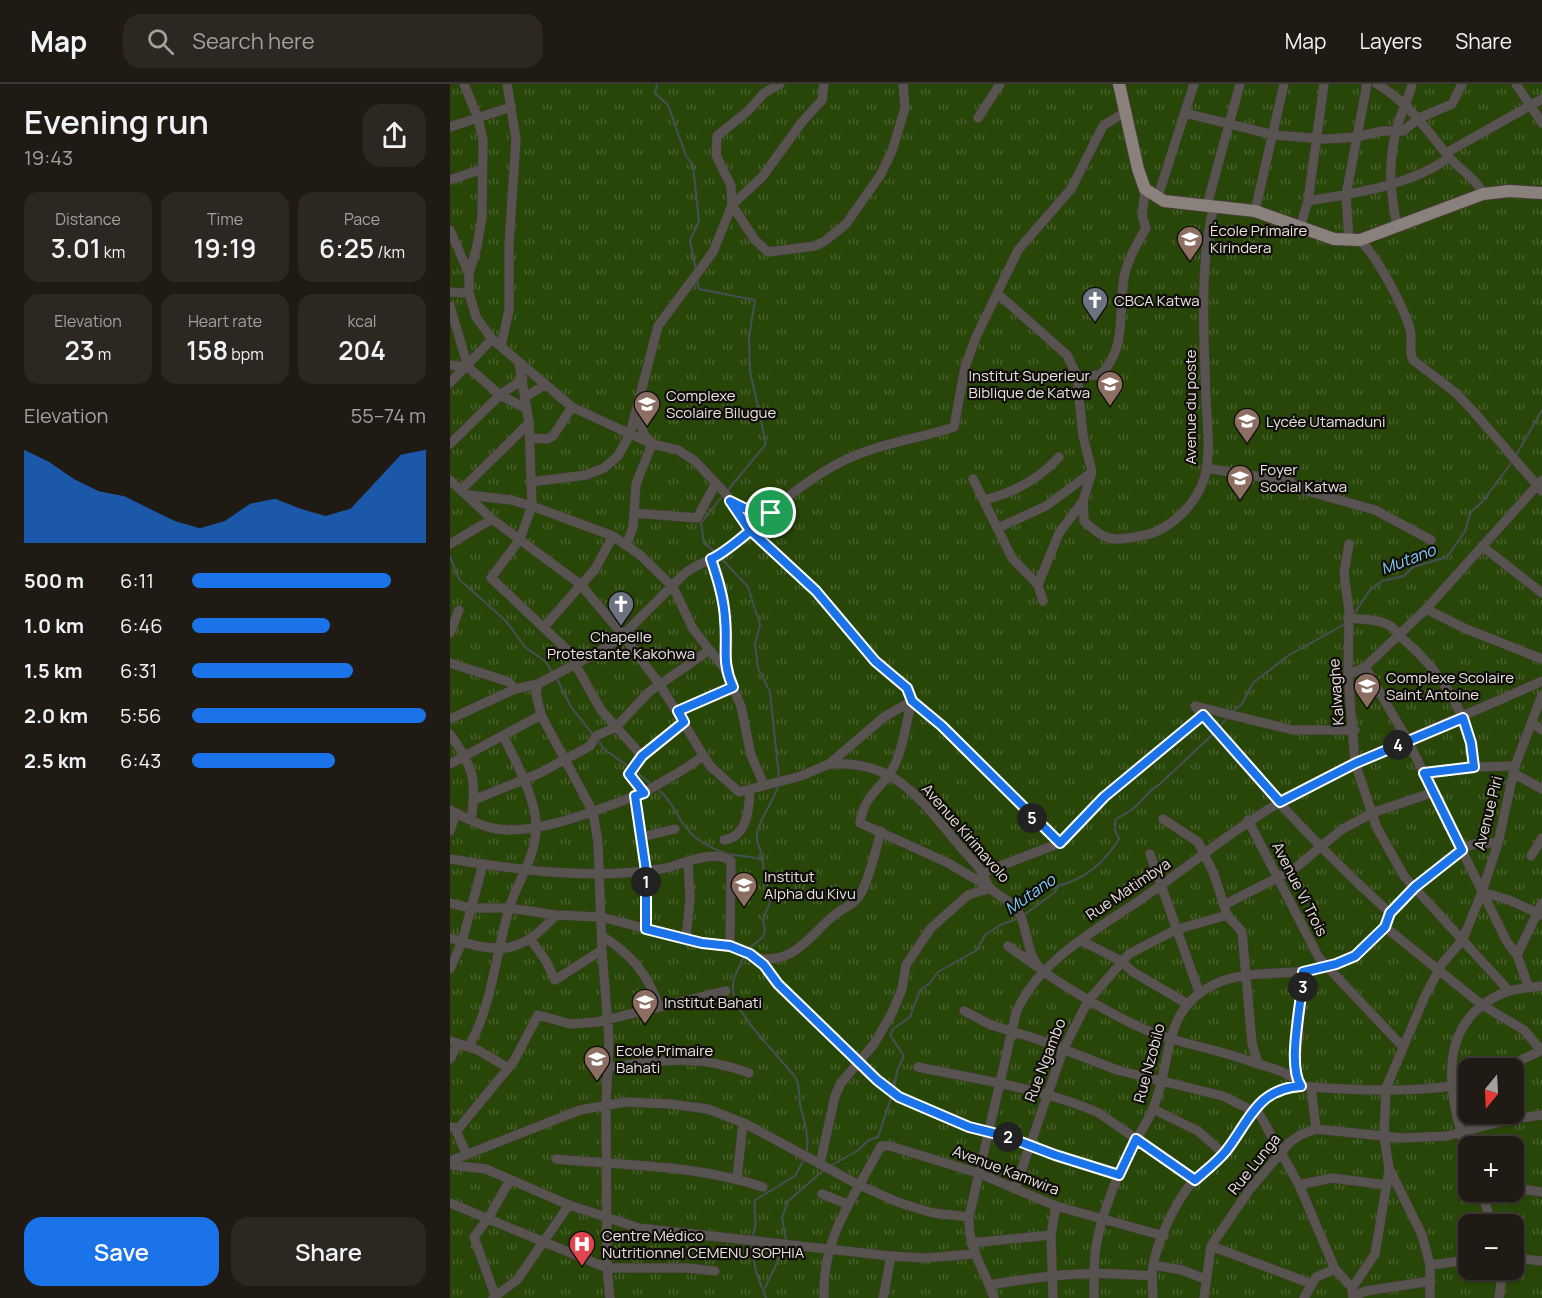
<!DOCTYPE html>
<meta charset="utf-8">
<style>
body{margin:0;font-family:Manrope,sans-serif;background:#2d2722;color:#f1f3f6;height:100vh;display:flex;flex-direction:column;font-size:22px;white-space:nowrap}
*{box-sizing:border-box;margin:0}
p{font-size:20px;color:#a2a1a0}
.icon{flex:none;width:33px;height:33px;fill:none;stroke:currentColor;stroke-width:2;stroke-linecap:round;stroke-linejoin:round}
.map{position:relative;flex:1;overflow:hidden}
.side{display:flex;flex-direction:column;background:#201a15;width:450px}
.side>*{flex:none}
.needle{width:39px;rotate:198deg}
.buttons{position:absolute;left:1008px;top:974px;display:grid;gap:12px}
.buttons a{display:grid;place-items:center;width:66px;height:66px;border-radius:12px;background:#201a15;box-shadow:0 2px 4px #0004,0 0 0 2px #3d3834;font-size:30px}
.pin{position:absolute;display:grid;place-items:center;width:51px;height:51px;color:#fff;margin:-26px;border:3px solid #fff;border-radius:50%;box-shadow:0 2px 6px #0007}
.km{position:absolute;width:30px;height:30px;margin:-15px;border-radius:50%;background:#222;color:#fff;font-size:16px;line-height:30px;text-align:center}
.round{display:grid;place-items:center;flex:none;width:63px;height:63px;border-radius:18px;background:#2d2722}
.headline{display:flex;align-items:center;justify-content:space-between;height:102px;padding:0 24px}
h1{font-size:33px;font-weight:600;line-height:45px}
.metrics{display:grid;grid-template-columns:repeat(3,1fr);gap:9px;height:102px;padding:6px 24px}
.metrics div{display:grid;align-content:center;border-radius:15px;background:#2d2722;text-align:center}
.metrics b{font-size:26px;font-weight:600}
.metrics small{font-size:16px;font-weight:400}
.metrics p{font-size:16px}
.chart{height:168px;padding:12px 24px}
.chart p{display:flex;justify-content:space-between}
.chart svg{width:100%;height:108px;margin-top:6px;fill:#1a73e8;opacity:.7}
.action{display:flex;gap:12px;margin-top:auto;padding:12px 24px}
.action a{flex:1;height:69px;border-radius:18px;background:#1a73e8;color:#fff;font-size:24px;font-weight:600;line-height:69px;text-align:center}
.action a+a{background:#2d2722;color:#f1f3f6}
ul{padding:0 24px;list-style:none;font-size:20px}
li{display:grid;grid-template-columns:96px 72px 1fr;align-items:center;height:45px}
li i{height:15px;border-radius:8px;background:#1a73e8}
header{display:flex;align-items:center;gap:36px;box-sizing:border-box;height:84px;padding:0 30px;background:#201a15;border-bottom:2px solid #3d3834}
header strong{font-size:28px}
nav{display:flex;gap:33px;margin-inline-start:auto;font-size:21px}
.search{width:420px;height:54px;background:#2d2722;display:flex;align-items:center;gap:15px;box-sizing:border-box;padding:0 21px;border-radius:18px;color:#a2a1a0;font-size:22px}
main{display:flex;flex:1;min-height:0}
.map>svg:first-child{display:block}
.park{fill:url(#park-tufts);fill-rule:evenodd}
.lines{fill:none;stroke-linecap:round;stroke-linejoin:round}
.stream{stroke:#464f55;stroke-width:2}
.minor-casing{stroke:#453d37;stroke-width:10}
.major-casing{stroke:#453d37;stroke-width:14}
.minor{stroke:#585351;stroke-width:9}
.major{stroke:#8a817d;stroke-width:12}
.route-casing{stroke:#fff;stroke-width:12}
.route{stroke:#1a73e8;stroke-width:8}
.labels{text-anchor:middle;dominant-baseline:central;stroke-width:4.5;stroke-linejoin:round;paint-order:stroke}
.poi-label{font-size:15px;fill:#e9e4e0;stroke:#100d0a;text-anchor:start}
.street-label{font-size:15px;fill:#e9e4e0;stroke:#100d0a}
.water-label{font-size:16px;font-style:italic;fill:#81d0fa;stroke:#100d0a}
</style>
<header>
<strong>Map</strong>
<div class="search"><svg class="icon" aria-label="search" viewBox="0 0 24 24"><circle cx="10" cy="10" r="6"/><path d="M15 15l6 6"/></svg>Search here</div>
<nav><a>Map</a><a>Layers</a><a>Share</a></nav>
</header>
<main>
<section class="side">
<div class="headline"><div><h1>Evening run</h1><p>19:43</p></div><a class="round"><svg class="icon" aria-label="share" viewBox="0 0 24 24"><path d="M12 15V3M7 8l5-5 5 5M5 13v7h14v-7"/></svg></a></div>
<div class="metrics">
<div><p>Distance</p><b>3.01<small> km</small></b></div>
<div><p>Time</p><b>19:19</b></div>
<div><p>Pace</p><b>6:25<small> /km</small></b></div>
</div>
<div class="metrics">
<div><p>Elevation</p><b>23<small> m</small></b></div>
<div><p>Heart rate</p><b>158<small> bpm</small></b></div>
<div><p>kcal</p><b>204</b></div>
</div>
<div class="chart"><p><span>Elevation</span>55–74 m</p>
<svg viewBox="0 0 160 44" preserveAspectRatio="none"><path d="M0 44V6L10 11L20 18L30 23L40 25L50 30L60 35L70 38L80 35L90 28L100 26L110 30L120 33L130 30L140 19L150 8L160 6V44z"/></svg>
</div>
<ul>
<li><b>500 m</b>6:11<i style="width:85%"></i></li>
<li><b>1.0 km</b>6:46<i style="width:59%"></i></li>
<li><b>1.5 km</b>6:31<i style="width:69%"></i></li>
<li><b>2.0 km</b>5:56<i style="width:100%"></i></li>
<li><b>2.5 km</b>6:43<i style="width:61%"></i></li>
</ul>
<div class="action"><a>Save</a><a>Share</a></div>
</section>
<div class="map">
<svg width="1092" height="1214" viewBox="0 0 1092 1214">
<defs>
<pattern id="park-tufts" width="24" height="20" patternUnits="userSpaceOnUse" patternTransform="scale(1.5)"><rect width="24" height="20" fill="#294609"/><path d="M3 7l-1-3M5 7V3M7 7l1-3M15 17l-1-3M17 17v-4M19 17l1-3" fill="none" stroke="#48612d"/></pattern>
</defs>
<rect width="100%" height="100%" fill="#2a221c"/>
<path class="park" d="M0,0H1092V1214H0ZM1018,984H1064V1029H1018ZM1018,1062H1064V1107H1018ZM1018,1140H1064V1185H1018Z"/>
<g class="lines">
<path class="stream" d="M207,0L205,9L218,21L236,72L243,81L249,137L240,157L246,186
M247,195L249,205L305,216L299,253L300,287L316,360L278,406
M1065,373L1092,326
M266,469L254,459L251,439L274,410
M0,473L9,495L56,537L75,563L96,578L103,590
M270,473L298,503L310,541L305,560L308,584L320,608L329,693
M903,532L920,506L932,497L954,492L963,483L997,473L1015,447L1021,428L1033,417L1062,378
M107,595L121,623L144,652
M782,628L792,620L803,599L839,571L895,540
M769,644L778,632
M148,656L154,665L179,683
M184,686L202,701
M207,705C224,716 228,740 245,753C254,760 267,767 279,770C291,773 300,771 312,776
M574,831L605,808L608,802C635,795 655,778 669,755L665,746V736C672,731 680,728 685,723C694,715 699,706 710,700L765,648
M298,865L313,853L315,847L313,836L320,818L310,764C298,746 323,722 328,702
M295,870C291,881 282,892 283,905C284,930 329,972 345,993C351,1001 348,1015 351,1025C355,1038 360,1056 356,1070
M444,1005L447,987L454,972L440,951L443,945L460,933L470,906L479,900L488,888L527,866L535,851L550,841L570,834
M380,1082L407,1067L419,1056L428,1053L442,1011
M302,1154C309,1134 303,1134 305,1116L345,1092L354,1075
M336,1156L332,1134L338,1117L375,1085
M301,1159L306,1188L316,1214
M315,1204L335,1162"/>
<g class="minor-casing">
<path id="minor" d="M14,0L28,34L33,56L32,133L27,162L19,190
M330,0L314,9L299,26L267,52L266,71L281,102L282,121L305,156L318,168L365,162L375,157L396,140L431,90L442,67L455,24L453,0
M927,0C960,20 975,44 999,73C1010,86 1026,94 1033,110
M1066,0L1092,39
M735,29L824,51L876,55L906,53L932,47H953L969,34L1002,20L1012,0
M528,34L550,0
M0,43L61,23
M996,69L1092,15
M0,96L32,85
M708,112L744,0
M858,117C902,110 964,101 999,73
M757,121L790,0
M805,127L834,0
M850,143L858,117L874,0
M947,143C940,104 937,79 948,40C952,26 959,14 962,0
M0,146L19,190V209L26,233L42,255L122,323L202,360L228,366L245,377L276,410L299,445L366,507L425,577L457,604L462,617L492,642L610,759
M899,156L896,111L917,0
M910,156C927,173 953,221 960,245C963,256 958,266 963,276L1006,309L1024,328L1092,407
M0,208L19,209
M548,210L617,271L627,292L633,352L642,388L633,417L634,437C656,458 662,457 691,452C720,447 747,420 755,392C761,367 757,339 756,314C754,258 749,175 764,122
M0,222L18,283L50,311L77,325
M51,262L59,226V161L66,55L57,0
M69,279L79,339L82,422L70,455L41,494L130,578
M0,281L18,283
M627,292L650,291C676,266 669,232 673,200C675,180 686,161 696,144L692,132L695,105
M0,299L42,255
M75,313L95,301
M186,331L195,352L201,358
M80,354L97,355L103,352L122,323
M0,360L50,311L73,295
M756,384L841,398L845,403L864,409L925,426L981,456
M523,395L562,474L588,501L593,517
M0,396L42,435L131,501L173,551L210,601L260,682L289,708L351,692L379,680L434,633L462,617
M81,398L136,391L154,384L168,372L180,350L208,242L263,168L282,121L312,93L352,38L372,16L374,0
M12,405L79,339
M19,411L61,416L82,422L163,452L190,471L223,503L243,545L274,584L291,622L301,671L314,701
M534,416C563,409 589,395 609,373
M284,419L294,424L321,429
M184,429L247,434L266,399
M548,444L596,422L642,388
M0,460L42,435
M177,460L183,443L186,400L202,360
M899,460L894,489L899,527L898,591L905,679L927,744L954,792L1059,907
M1032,462L1092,509
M261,475C272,504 284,554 274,584
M588,501L609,449L633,417
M976,525L1014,544L1092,575
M898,534C912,535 926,535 939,541C944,544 948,550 952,554C988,584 1023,634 1024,683
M94,543L145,485L163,452
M0,549L9,526
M0,579L59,598L65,605
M125,580L151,626L192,672
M915,583L958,657L1057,858L1067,871L1079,904
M898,591L915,583L976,525L1092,396
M88,600L86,610L91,631L143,728L148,759L152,866L159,955L156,1020L157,1184L160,1214
M462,617C456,637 454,662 445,680C434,705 415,707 410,739L498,779L539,803
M745,622C805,695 870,766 940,829
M745,622L843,646H905
M229,627L283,603
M0,635L65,605L88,600L150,567L173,551L235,489C248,479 263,476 275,467C312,435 351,397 395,376C430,359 468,355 504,343L515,283L526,253L568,166L621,105L653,42L675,28
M1082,639L1092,646
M0,650C24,684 27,696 21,736
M0,680L91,631
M379,680C439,676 463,706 499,749C508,761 519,772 529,784C533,790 536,798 540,804C550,814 564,817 570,831C579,850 576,874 595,889C627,910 660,930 696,946C729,960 768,965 802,978C819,984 841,987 851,1002
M974,689L1024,683L1065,682
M1063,689L1092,705
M194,709L179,690L180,687L192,672L235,638
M185,712L196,787V845
M26,715L90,689L140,662L146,652L166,643L199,608L258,567
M0,726C13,733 28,741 42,744C84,754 154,723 194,709C214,696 234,687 253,672
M713,735L748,758L764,790L777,831L792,848L802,959L808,980
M798,736L869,874L953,963
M0,747L6,729
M192,753L225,745
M274,756C297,753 299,725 300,707
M700,770L749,908
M1081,772L1092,754
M0,775C68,786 141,796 211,785C232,782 261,764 281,777L280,862
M532,789L610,759L654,713L753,631
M1032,808L1059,816L1092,831
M0,819L20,824H59L106,831L151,833L252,859L280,862L300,870L314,881L328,900L427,996L449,1013L519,1043L555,1052L605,1072L669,1091
M776,820L844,785L891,746L922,729L984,708
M935,843L1032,921L1074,946L1091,966
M152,852C181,870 198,890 209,923
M0,854C49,870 70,871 106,831
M236,855L240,815L238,777
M81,856L96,877L105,896L152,866
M632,857L671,877L683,888L736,919
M558,862L586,882
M1067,871L1092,819
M306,874C347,881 360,849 387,829C397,822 405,820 411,809C421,790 425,768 431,747
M0,885L12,858L33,780
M514,927L541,941L587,955L667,986L773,1012L803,1027
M0,957L28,966L58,984
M19,962C43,919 45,872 59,825C67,797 86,774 86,743C87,717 65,675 53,652
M0,975L8,960
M158,983C212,977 245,969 299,989
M468,983C529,996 592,1004 649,1029L745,1096
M1055,984L1092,966
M845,994L853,888
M861,1003L866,1045
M806,1024L849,1101L885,1185L902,1204
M703,1025L748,1047L774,1070
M0,1043L9,1044L64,977L88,931L120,940L147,938L276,907
M5,1044L16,1069
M1018,1071C998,1012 983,937 1056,908C1067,904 1081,904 1092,902
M106,1075C179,1082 243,1080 313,1103
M0,1077L130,1026L175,1018L220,1020L258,1025L296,1040L409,1101L450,1119L483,1129L519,1133
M370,1080L385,1012L391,999L424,960L442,929L452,905L456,881L481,844L518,811L540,804
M0,1081L36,1085L119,1121L189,1144L441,1172L476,1174L523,1170
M287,1094L293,1039
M849,1101L882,1094L937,1101
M1064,1104L1092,1108
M565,1105L613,966L638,917L679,870L725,846L777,831
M1031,1107L1042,1140
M372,1110L397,1120
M0,1119L157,1184H237L265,1187
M521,1159L601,1151
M761,1162L862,1200
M1064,1174L1092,1177
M703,1181L732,1186L755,1195
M980,1181L1018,1176
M539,1201C598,1191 642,1186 702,1192
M903,1212L916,1207L981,1197
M43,1214L67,1196L119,1121
M46,1214L24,1153L39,1133L60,1096
M374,1214C372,1152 403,1115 431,1062H440L528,1089L606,1122L714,1152
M433,1214L441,1172
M544,1214C534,1184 518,1166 519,1133L566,929C586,879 644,847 687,818C740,782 788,741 844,710C923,666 1010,635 1092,597
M603,1214L601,1151L606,1122
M644,1214C644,1199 644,1184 645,1169C649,1139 662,1105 674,1078C682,1058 697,1042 704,1022C723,975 711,927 763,901C806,879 862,900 904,872C914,865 927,854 934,844C938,839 938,832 942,828C956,810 1001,768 1021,761C1030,758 1039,759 1048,759
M703,1214C703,1203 701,1193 703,1182C707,1157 727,1114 745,1095C754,1085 766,1078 775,1068C800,1037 806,1005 851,1002C893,1006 980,1010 1018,998
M754,1214L761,1162L800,1105L840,1058L850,1051L866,1045L952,1054L997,1052L1057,1036L1092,1031
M854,1214L866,1193L885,1185
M903,1214L902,1204L925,1170L939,1086
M980,1214V1181L972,1151L939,1084L934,1052L936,1004L975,912L992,880L1013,855L1032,808L1048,759L1065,682L1092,611
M1049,1214L1053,1185"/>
</g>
<g class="major-casing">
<path id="major" d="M669,0L688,85L695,105L714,117L805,127L884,155L910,156L1033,110L1059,107L1092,109"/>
</g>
<use href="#minor" class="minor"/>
<use href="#major" class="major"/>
</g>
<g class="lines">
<g class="route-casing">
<path id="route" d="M321,429C307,441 276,469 261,475C268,495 274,514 275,535C278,563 271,577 283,603L228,627L234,638L192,672L179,690L194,709L185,712L196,787V845L252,859L280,862L300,870L314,881L328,900L427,996L449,1013L519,1043L555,1052L605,1071L669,1091L686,1055L745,1096C755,1087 767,1078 776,1067C800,1036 807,1005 851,1002C836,980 853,916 853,888L886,880L905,872L935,843L940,829L965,803L1012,766L974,689L1024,683L1021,659L1013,634L906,679L830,718L753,631L654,713L610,759L492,642L462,617L457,604L425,577L366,507L299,445L280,417L294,424L321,429"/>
</g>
<use href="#route" class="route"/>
</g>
<defs>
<g id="school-pin" transform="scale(1.35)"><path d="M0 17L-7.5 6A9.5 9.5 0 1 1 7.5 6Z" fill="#8d6e63" stroke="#100d0a"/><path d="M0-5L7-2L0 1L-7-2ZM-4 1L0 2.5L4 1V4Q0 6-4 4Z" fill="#fff"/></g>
<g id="church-pin" transform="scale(1.35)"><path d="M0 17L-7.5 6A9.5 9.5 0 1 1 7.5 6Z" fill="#6b7280" stroke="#100d0a"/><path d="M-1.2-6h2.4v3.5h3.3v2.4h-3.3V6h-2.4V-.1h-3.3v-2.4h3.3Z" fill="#fff"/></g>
<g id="hospital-pin" transform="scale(1.35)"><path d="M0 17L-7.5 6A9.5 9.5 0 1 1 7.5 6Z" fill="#e0444e" stroke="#100d0a"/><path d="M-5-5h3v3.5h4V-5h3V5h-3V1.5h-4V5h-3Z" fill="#fff"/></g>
</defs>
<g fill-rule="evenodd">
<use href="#school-pin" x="740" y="155"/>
<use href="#church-pin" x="645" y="216"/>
<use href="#school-pin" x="660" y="300"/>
<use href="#school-pin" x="197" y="320"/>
<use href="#school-pin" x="797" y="337"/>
<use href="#school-pin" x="790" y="394"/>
<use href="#church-pin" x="171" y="520"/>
<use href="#school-pin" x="917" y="602"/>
<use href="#school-pin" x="294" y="801"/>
<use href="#school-pin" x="195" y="918"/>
<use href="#school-pin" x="147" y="975"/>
<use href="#hospital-pin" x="132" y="1160"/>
</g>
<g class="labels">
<g class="poi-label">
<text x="760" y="146">École Primaire<tspan x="760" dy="17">Kirindera</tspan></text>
<text x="664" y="216">CBCA Katwa</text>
<text x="640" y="291" text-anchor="end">Institut Superieur<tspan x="640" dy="17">Biblique de Katwa</tspan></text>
<text x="216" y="311">Complexe<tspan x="216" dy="17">Scolaire Bilugue</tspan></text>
<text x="816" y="337">Lycée Utamaduni</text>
<text x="810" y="385">Foyer<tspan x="810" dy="17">Social Katwa</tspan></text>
<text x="171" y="552" text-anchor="middle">Chapelle<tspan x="171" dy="17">Protestante Kakohwa</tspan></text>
<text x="936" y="593">Complexe Scolaire<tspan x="936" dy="17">Saint Antoine</tspan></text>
<text x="314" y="792">Institut<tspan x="314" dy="17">Alpha du Kivu</tspan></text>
<text x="214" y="918">Institut Bahati</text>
<text x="166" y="966">Ecole Primaire<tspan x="166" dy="17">Bahati</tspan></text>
<text x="152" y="1151">Centre Médico<tspan x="152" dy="17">Nutritionnel CEMENU SOPHIA</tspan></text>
</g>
<g class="street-label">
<text transform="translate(740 323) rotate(-90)">Avenue du poste</text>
<text transform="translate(886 608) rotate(-94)">Kalwaghe</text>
<text transform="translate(1038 729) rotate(-76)">Avenue Piri</text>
<text transform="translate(516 749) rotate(49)">Avenue Kirimavolo</text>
<text transform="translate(678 805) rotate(-34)">Rue Matimbya</text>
<text transform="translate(850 805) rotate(63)">Avenue Vi Trois</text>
<text transform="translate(595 976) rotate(-69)">Rue Ngambo</text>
<text transform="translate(699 979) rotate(-75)">Rue Nzobilo</text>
<text transform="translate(804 1080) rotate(-51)">Rue Lunga</text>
<text transform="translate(556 1086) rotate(21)">Avenue Kamwira</text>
</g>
<g class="water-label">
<text transform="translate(958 475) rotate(-21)">Mutano</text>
<text transform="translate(580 810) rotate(-35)">Mutano</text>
</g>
</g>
</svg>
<div class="buttons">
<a><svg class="needle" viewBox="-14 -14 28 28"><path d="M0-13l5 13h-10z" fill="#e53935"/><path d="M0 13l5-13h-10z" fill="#a2a1a0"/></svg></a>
<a>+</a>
<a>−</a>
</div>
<div class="pin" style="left:321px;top:429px;background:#1e9e55"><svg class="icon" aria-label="arrive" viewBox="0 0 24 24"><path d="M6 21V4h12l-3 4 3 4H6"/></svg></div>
<b class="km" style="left:196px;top:798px">1</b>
<b class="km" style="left:558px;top:1053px">2</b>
<b class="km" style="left:853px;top:903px">3</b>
<b class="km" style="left:948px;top:661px">4</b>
<b class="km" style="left:582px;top:734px">5</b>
</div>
</main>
